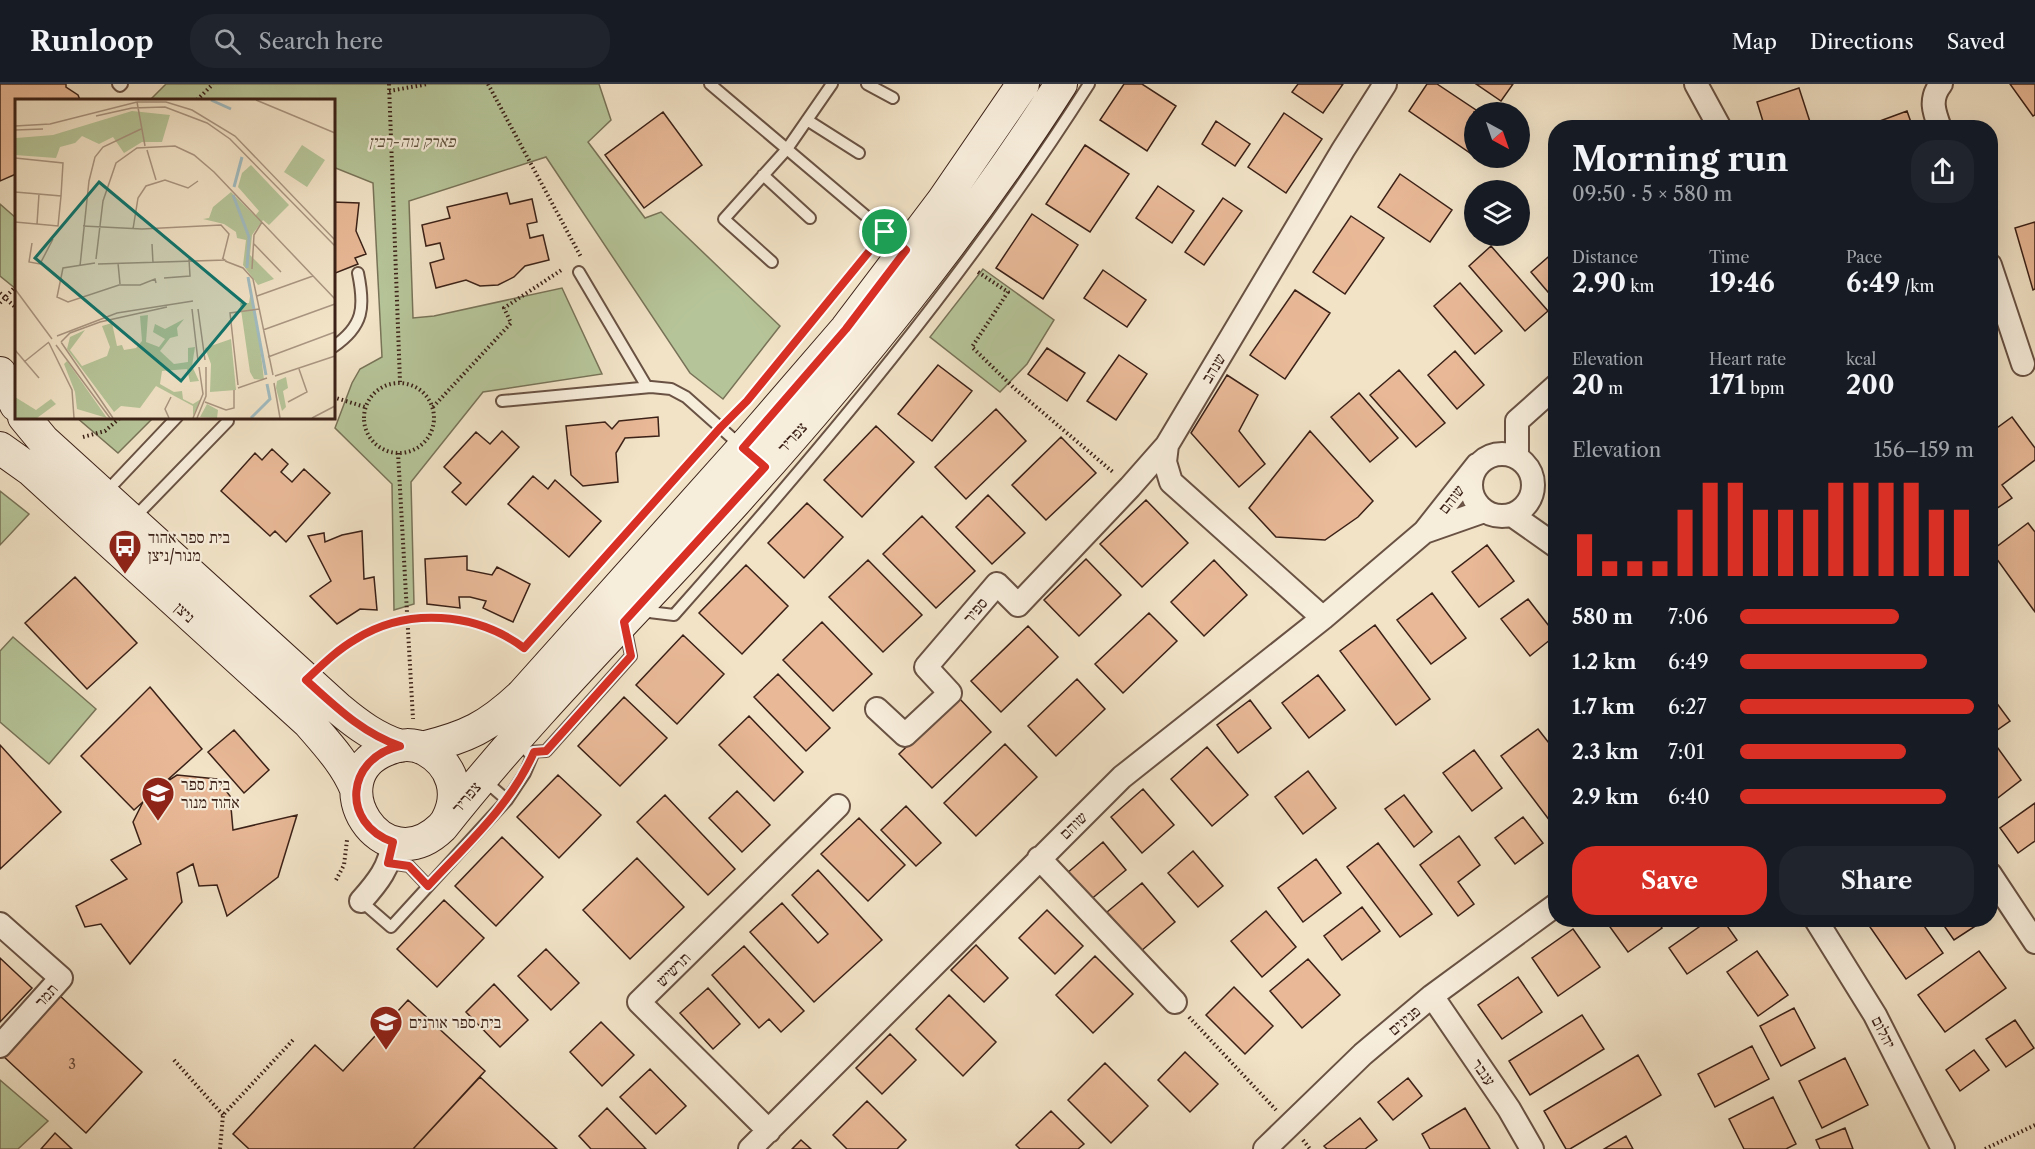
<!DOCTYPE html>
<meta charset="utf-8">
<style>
body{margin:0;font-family:"Libre Caslon Text","Frank Ruhl Libre",serif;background:#20242c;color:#f1f3f6;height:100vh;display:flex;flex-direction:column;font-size:22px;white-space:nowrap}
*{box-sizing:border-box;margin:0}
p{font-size:20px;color:#9ea1a6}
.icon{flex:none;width:33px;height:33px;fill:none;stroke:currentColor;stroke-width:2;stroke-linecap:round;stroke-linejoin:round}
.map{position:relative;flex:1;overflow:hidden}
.side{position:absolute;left:1548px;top:36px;width:450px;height:807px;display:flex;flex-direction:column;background:#171b24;border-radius:24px;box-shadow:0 6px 24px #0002}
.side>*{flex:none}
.needle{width:39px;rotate:140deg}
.buttons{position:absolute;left:1464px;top:18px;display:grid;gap:12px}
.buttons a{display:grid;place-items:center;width:66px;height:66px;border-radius:50%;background:#171b24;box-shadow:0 6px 24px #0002;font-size:30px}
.pin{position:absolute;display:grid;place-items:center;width:51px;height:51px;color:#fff;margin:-26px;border:3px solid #fff;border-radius:50%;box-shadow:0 2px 6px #0007}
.round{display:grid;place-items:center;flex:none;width:63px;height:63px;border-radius:24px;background:#20242c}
.summary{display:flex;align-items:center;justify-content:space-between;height:102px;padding:0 24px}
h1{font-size:33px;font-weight:700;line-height:45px}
.metrics{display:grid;grid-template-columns:repeat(3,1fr);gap:9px;height:102px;padding:6px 24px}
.metrics div{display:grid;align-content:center}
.metrics b{font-size:26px;font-weight:700}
.metrics small{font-size:16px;font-weight:400}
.metrics p{font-size:16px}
.chart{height:168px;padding:12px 24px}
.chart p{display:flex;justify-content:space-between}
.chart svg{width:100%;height:108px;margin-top:6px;stroke:#d93025;stroke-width:6}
.cta{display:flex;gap:12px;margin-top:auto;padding:12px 24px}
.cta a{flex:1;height:69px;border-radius:24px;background:#d93025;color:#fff;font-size:24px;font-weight:700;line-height:69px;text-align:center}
.cta a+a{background:#20242c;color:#f1f3f6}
ul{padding:0 24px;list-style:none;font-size:20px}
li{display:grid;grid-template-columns:96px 72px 1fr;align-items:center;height:45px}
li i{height:15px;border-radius:8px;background:#d93025}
header{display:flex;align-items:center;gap:36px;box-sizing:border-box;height:84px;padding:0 30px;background:#171b24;border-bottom:2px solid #363941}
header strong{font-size:28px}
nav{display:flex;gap:33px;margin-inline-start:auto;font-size:21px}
.search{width:420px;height:54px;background:#20242c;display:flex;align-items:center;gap:15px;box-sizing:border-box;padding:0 21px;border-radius:24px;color:#9ea1a6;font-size:22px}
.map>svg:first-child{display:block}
.green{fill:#b6c599;stroke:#787358;stroke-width:1.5}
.building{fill:#e9b997;stroke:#3b2117;stroke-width:1.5}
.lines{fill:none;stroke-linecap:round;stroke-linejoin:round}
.lane-casing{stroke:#695243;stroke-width:14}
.street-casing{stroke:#695243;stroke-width:26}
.secondary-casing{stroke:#3b2117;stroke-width:34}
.path{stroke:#3b2117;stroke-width:4;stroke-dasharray:1.5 3;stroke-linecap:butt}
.lane{stroke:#f7eddb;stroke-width:10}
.street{stroke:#f7eddb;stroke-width:22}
.secondary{stroke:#f7eddb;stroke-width:32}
.route-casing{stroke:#fff;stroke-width:12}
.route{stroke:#d93025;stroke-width:8}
.labels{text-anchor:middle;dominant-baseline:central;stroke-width:4.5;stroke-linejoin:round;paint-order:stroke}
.number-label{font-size:14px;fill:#664737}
.park-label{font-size:16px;font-style:italic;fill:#60523e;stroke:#f7eddb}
.street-label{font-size:16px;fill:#3b2117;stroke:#f7eddb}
.poi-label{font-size:16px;fill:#3b2117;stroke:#f7eddb;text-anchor:start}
.inset-river{fill:none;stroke:#a1bbc0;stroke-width:3}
.inset-road{fill:none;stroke:#a99581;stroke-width:1.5}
.view{fill:#0f766e;fill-opacity:0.15;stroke:#0f766e;stroke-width:3}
.inset-edge{fill:none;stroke:#3b2117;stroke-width:3}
</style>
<header>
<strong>Runloop</strong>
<div class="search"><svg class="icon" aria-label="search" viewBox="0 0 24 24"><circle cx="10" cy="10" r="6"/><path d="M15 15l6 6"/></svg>Search here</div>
<nav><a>Map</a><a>Directions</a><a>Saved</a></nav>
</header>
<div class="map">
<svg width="2035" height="1065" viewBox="0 0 2035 1065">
<rect width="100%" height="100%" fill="#f2e3c7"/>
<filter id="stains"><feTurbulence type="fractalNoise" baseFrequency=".00333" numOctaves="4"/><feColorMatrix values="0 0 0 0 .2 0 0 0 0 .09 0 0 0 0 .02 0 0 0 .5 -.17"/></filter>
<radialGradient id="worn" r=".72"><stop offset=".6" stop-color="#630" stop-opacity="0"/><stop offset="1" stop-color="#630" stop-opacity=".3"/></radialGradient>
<path class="green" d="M166,0H599L611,36L588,58L645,134L661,128L780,242L723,315L690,289L546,73L409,117L413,234L434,232L562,204L602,290L483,308L411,398L414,520L394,526L392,400L335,344L352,299L360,285L382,273L373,99L333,83V16H150Z
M0,120L16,134V205L0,192Z
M983,185L1054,236L1027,280L1000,308L930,253Z
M76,333H154L118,369Z
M0,407L29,430L0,461Z
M13,553L96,625L49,680L0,638V567Z
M0,996L48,1037L18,1065H0Z"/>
<path class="building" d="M0,0H66V3L78,11L80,16H16V90L0,97Z
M1124,0H1142L1176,22L1147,67L1100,36Z
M1298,0H1343L1323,29L1292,8Z
M1427,0H1437L1479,28H1474V68L1473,71L1409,27Z
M1476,0H1513L1501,17Z
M2010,0H2035V31L2033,32Z
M1799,4L1812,44H1765L1757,18Z
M1907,27L1913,44H1870L1869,41Z
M663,28L702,81L644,124L605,71Z
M1284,29L1322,55L1286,109L1248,83Z
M1216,37L1250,60L1235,82L1202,60Z
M1085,61L1129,90L1090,148L1046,120Z
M1400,90L1452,126L1430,158L1378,123Z
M1158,102L1194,127L1172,159L1136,134Z
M507,109L510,120L532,115L537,138L527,140L530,154L543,151L549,176L525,182L514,193L498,201L480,202L466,196L436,204L430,179L444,175L440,159L426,162L422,141L450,134L447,123Z
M1223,114L1242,127L1204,181L1185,168Z
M333,118L359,119L356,147L366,170L355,174L358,180L333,190Z
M1032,130L1078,161L1043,215L996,184Z
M1351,132L1384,154L1345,210L1313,188Z
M2035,138V205L2033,206L2015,144Z
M1491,162L1548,227L1525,247L1469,182Z
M1555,167L1556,212L1553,214L1531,188Z
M1103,186L1146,216L1127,243L1084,214Z
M1460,199L1502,247L1475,270L1434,222Z
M1295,206L1330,229L1285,295L1250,271Z
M1047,264L1085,289L1067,317L1028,290Z
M1455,267L1484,301L1457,325L1428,291Z
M1119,271L1147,290L1116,336L1087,317Z
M938,281L972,307L932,357L898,330Z
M1399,286L1445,339L1416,363L1370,311Z
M1227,291L1258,311L1239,347L1265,380L1239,403L1191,349Z
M1359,309L1398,354L1370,378L1331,333Z
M996,325L1026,357L966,415L935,383Z
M658,333L659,352L625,354L616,369L618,398L583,402L571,391L566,342L605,338L612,345L619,337Z
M2012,333L2035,364V376L2002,401L2012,414L1990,429V349Z
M876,342L914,378L862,433L824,396Z
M502,347L519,363L466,421L452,408L461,399L444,383L476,348L490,360Z
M1310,347L1373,417L1358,433L1325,456L1276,453L1249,424Z
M1061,353L1096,389L1046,436L1012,401Z
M272,365L288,380L281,388L292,398L304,385L330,409L286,458L275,447L270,452L221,407L255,369L262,376Z
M533,392L548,405L555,396L601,437L569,473L508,420Z
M988,411L1025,449L992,480L956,443Z
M1146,416L1188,459L1142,503L1100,460Z
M807,419L843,453L804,494L768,459Z
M922,432L975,487L936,524L883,470Z
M2028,439L2035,448V528L1991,467Z
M362,447L364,495L374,493L377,526L360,525L337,540L310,512L331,497L308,452L324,449L325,458L342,451Z
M1487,461L1514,497L1479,523L1452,488Z
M467,472V486L492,491L497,483L530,500L513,538L483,524L486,517L470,513H459L460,524L427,520L425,475Z
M1086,475L1121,511L1079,552L1044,516Z
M868,476L922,531L883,568L829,513Z
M1214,476L1247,511L1204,552L1171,518Z
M746,481L788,522L742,570L699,529Z
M75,493L137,559L87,605L25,539Z
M1432,509L1466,554L1431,580L1397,536Z
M1528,515L1556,551L1530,572L1501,535Z
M1149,529L1177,557L1123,609L1095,580Z
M822,538L872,590L833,627L783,576Z
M1375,541L1430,615L1396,641L1340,567Z
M1028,542L1058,573L1001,628L971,597Z
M683,551L724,590L677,640L636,601Z
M778,590L830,644L806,667L754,613Z
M1318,591L1345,626L1309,654L1282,619Z
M1077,595L1105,625L1056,672L1028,642Z
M150,603L202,665L134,726L81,672Z
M1990,610L2010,637L1990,651Z
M624,613L667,654L620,702L578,662Z
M958,613L991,648L932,704L899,670Z
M1250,616L1271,644L1238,669L1217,641Z
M749,632L803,688L774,717L719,661Z
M1538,645L1556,668V745L1501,672Z
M234,646L269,686L244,709L208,668Z
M1992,656L2021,696L1995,716L1990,711V658Z
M1005,660L1037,693L976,752L944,719Z
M0,661L61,728L0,785Z
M1207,663L1248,711L1212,742L1171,695Z
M1474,666L1502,704L1472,727L1443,689Z
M1308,687L1336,724L1303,750L1275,713Z
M177,691L217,695L230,712L233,746L297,731L278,793L227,832L217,801L199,802L193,780L177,789L182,818L130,880L101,840L85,843L76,822L127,795L111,776L141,760L133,738L144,716L163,700Z
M558,691L601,731L559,774L517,733Z
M1143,705L1174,741L1142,769L1111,733Z
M737,707L770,741L742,768L709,734Z
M665,711L735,785L708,811L637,738Z
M1404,711L1432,748L1414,763L1385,725Z
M2035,719V757L2018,769L2000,744Z
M906,722L941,759L916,782L881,746Z
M1523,733L1543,759L1515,780L1495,754Z
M859,734L905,781L868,817L821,770Z
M1459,752L1480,781L1458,798L1474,820L1458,832L1420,781Z
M502,753L543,793L496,842L455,802Z
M1103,758L1126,786L1089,817L1066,790Z
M1378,759L1432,830L1400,853L1347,783Z
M1193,767L1223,802L1198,823L1168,789Z
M637,774L684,823L630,875L583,826Z
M1316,775L1341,809L1303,838L1278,804Z
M818,786L882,856L814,918L750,848L782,819L818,859L828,850L792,811Z
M1142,799L1175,838L1141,867L1107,828Z
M444,816L484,854L437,903L397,865Z
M1362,823L1380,847L1342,876L1324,852Z
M1047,826L1083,862L1055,890L1019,854Z
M1266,827L1296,863L1262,893L1231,857Z
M1605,836H1657L1662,844L1628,868Z
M1709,836H1723L1737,856L1687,890L1669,864Z
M1881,836H1920L1943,869L1906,895L1870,843Z
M1940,836H1973L1977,841L1954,856Z
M1573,845L1600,883L1558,912L1532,874Z
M976,861L1008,894L984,918L951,886Z
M744,862L804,927L781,948L769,935L759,944L712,891Z
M546,865L579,899L551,926L518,892Z
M1757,867L1788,911L1758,932L1727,888Z
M1979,867L2006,904L1945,948L1918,911Z
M1095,872L1133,910L1093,949L1056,911Z
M0,874L32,904L0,938Z
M1308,875L1340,911L1302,944L1270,907Z
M1518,893L1542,928L1502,955L1478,921Z
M494,900L528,936L500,963L466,928Z
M1234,903L1273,942L1245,970L1206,931Z
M708,904L740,940L713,965L680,929Z
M59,911L142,988L86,1049L3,972Z
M949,911L996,958L963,992L916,945Z
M408,916L485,987L413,1065H249L233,1050L315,961L343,987Z
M1794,924L1815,964L1781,982L1760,942Z
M1582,931L1604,965L1530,1011L1509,977Z
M2015,936L2034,964L2006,983L1986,955Z
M601,938L634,971L602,1002L570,968Z
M890,950L916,976L882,1010L856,984Z
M1752,962L1769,995L1715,1023L1698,990Z
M1974,966L1989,986L1960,1007L1946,986Z
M1185,968L1218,1000L1190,1028L1158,996Z
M1638,971L1661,1011L1570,1065H1566L1544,1027Z
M1845,974L1868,1021L1822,1044L1799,997Z
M1105,979L1148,1022L1111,1059L1068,1016Z
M650,985L686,1022L656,1050L620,1013Z
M480,993L557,1065H413Z
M1408,994L1422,1012L1393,1036L1378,1018Z
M1773,1013L1796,1060L1786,1065H1744L1729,1035Z
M867,1017L906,1056L897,1065H847L833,1051Z
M607,1024L646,1065H591L579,1052Z
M1465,1024L1490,1065H1430L1422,1050Z
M1051,1027L1084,1060L1078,1065H1020L1016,1061Z
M1360,1034L1377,1056L1365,1065H1327L1324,1062Z
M1845,1044L1853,1065H1820L1816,1056Z
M55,1049L72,1065H41Z
M1626,1052L1633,1065H1604Z
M801,1056L811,1065H792Z"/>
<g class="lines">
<g class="lane-casing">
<path id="lane" d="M118,0L120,2L122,0
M710,0L905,165
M867,0L893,14
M807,36L859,69
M763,91L810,134
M772,178L724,135L787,65L832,0
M579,188L647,303
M333,263C364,242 365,223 358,189
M502,317L651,303L671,305L686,313L740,361
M106,408L177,333
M134,434L228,337
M641,527L674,531C824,362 967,192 1089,0
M528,668L546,667L631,572L625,542
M485,697L507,716
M389,779L409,782L428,802
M361,817L391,843L507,716L525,689L534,668"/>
</g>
<g class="street-casing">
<path id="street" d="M1696,0L1720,44
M1940,44C1934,28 1929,15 1941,0
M1990,181L2023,280
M1471 401a31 31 0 1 1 62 0a31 31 0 1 1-62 0Z
M1517,373V337L1556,302
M1512,431L1556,462
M1424,448L1484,427
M1323,534L1171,398L1165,378L1167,361L1343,66L1385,0
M877,625L905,651L950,609L926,583L997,500L1018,521L1130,403L1167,361
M1039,774L1175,918
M1990,790L2035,858
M361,817C378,798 390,783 393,758
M1816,836L1875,931L1943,1065
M0,840L61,894L0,962
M1432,912L1509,1025L1532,1065
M769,1047L639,918L838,722
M750,1065L1122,693L1323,534L1424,448L1477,381
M1265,1065L1363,970L1432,912L1556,821"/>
</g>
<g class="secondary-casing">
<path id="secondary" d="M0,289L16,321
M24,333L43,356L339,625C358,641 376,654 400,662
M0,364L31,386L309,639C327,660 346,680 356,705
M422,664C467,653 488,643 522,611L751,355L846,245L942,118L1023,0
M447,736C461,710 453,681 426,666C414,659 399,660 386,666C317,694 382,801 442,743C532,629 637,526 735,418C853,287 966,149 1061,0"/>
</g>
<path class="path" d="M389,0L400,298
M488,0L581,173
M389,7L428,0
M197,16L213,0
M978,188L1008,208L972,263L1014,304L1114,389
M0,209L16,224
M0,219L16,202
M801,252L833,214
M364 334a35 35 0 1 1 70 0a35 35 0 1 1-70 0Z
M333,313L365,323
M433,323L511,239L504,224L563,185
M83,353L105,347L121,333
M398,369L413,635
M521,568L711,354
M325,579C381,526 463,517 526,565
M336,796L344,781L347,756
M1189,933L1276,1026
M174,976L223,1031
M1303,1056L1310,1065
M220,1065L223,1031L293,956
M1985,1065L2035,1041"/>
<use href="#lane" class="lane"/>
<use href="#street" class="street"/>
<use href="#secondary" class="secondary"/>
</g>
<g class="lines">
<g class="route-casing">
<path id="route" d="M885,148L906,166L846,245L743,364L765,383L624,538L631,572L546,667L534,668C511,721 467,760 428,802L409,782L388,779L393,758C340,739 346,674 400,662C362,649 335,622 306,596C322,581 337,566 356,555C407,523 476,528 524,564L721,343L747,317Z"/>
</g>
<use href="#route" class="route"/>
</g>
<defs>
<g id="bus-pin" transform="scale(1.725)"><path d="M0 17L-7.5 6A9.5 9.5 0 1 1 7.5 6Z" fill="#8f2418" stroke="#f7eddb"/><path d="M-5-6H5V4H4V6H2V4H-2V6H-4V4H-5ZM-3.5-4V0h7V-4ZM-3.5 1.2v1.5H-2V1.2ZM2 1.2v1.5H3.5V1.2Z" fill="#fff"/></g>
<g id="school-pin" transform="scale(1.725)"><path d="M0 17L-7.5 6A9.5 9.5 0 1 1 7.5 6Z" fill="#8f2418" stroke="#f7eddb"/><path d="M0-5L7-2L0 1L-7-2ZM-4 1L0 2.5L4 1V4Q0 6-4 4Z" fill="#fff"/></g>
</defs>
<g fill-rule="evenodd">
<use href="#bus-pin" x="125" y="462"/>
<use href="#school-pin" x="158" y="709"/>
<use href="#school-pin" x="386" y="938"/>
</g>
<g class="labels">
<g class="number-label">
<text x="72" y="980">3</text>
</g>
<g class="park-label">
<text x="412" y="57">פארק נוה-רבין</text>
</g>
<g class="street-label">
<text transform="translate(1213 284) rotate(-59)">שנהב</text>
<text transform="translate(792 353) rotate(-48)">צפריר</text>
<text transform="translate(1451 415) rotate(-52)">שוהם</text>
<text transform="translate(975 526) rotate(-50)">ספיר</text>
<text transform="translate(185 528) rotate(43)">ניצן</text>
<text transform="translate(466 713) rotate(-50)">צפריר</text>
<text transform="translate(1073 741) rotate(-44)">שוהם</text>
<text transform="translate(673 885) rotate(-45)">תרשיש</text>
<text transform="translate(46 911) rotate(-48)">תמר</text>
<text transform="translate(1404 936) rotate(-40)">פנינים</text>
<text transform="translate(1884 948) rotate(63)">יהלום</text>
<text transform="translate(1484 988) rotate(55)">ענבר</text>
</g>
<g class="poi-label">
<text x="148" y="453">בית ספר אהוד<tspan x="148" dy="18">מנור/ניצן</tspan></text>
<text x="181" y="700">בית ספר<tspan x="181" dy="18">אהוד מנור</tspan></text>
<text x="409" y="938">בית ספר אורנים</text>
</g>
</g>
<g transform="translate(15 15)">
<rect width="320" height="320" fill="#f2e3c7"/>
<path d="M117,12L155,16L147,43H127L109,54L98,38L84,45L67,37L60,44L45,48L41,59L0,56L1,39L38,36ZM287,46L310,61L292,88L269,73ZM236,66L274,106L254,126L248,121L237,136L235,156L259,180L243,186L228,166L231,141L222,139L221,133L209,125L188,120L194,119L198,108L216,93L240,117L244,112L223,88L227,74ZM236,191L242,222L249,281L239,280L235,273L225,204H234ZM133,216L131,243L144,248L150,240L138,233L140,225L150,230L169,220L162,229L163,237L155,239L145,252L159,265L173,263V249L180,248L177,267L184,282L175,283L172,270L147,272L145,285L159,293L167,292L168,300L178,305L186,300L178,317V307L141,287L125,309L106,307L99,313L52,250L55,238L70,231L55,251L67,267L92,257L95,248L87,227L97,224L102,247L107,246L109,251L121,249L127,242L125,217ZM216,240L221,291L195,293L196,265L190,249ZM52,262L92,319L62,310L60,293L49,265ZM271,278L273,289L268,292L271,308L267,312L261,289L262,282ZM0,298L21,311L36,300L41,305L22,319H0ZM192,305L203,311L202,319L185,318Z" fill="#b6c599"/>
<path class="inset-river" d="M196,1L216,10M219,88L227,58M218,96L234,138L232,169M233,178L251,276M236,319L255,300L252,285"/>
<path class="inset-road" d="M241,1L320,34M122,3L130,47M81,17L117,9L150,8L192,24L215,40L320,147M0,27L35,25L122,3H151L177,11L220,37L320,141M0,31L28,30M132,51L141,81M0,59L48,64L46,97M0,93L46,97L43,127L0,123M22,125L24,95M68,127L127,130L206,126L214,135L208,159M118,130L123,99L131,87L150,81L173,89L183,82M17,144L14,163L25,165L38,140M137,145L138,164M239,145L266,173M81,160L88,102L101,64L122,49L160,47L179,56L199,73L320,200M210,162L228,169L238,180L258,276M80,164L48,169L42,198L53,203L104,186H125L140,180L141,184M103,164L105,185M83,165L210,161L207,159M65,167L74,82L80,58L88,48L126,30M237,170L239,136L247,123M149,179L175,177L174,160M0,190L37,240M242,197L298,177M177,210L183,262M183,210L190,261M248,231L320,205M42,237L102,214L178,202M46,243L55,234L85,223L152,208M46,243L98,319M34,244L57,291L59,319M41,246L95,319M0,251L24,279M253,258L320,233M9,263L34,243M260,277L320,257M259,284L265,319M223,286L215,214L244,210M223,289L252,279M190,303L211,311L219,309V291M273,303L292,293L284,270M154,319L150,310L156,298M178,319L188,295L184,268M182,319L191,297V268M297,319L320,307"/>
<path class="view" d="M84,83L230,205L166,282L20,159Z"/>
<rect width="320" height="320" class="inset-edge"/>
</g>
<rect width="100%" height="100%" filter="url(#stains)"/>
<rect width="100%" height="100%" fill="url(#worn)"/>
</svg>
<div class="buttons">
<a><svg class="needle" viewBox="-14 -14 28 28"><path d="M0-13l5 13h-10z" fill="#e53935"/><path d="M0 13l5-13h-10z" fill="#9ea1a6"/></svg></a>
<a><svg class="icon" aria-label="layers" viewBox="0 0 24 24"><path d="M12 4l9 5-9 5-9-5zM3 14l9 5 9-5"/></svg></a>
</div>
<div class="pin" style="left:885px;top:148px;background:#1e9e55"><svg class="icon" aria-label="arrive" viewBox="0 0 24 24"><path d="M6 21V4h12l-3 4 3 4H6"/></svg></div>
<section class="side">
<div class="summary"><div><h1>Morning run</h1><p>09:50 · 5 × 580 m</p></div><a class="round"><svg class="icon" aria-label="share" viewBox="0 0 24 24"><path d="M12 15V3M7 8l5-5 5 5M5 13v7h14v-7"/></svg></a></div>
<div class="metrics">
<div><p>Distance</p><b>2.90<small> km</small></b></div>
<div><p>Time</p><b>19:46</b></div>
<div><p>Pace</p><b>6:49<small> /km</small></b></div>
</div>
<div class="metrics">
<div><p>Elevation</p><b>20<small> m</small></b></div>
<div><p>Heart rate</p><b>171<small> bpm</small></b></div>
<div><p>kcal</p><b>200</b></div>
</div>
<div class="chart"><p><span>Elevation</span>156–159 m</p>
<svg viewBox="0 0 160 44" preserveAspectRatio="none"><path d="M5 44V27M15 44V38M25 44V38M35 44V38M45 44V17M55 44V6M65 44V6M75 44V17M85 44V17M95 44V17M105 44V6M115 44V6M125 44V6M135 44V6M145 44V17M155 44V17"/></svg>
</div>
<ul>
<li><b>580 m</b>7:06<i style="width:68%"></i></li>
<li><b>1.2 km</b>6:49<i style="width:80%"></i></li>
<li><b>1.7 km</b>6:27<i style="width:100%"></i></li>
<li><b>2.3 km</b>7:01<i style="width:71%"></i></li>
<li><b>2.9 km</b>6:40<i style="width:88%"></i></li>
</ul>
<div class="cta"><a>Save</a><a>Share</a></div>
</section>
</div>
